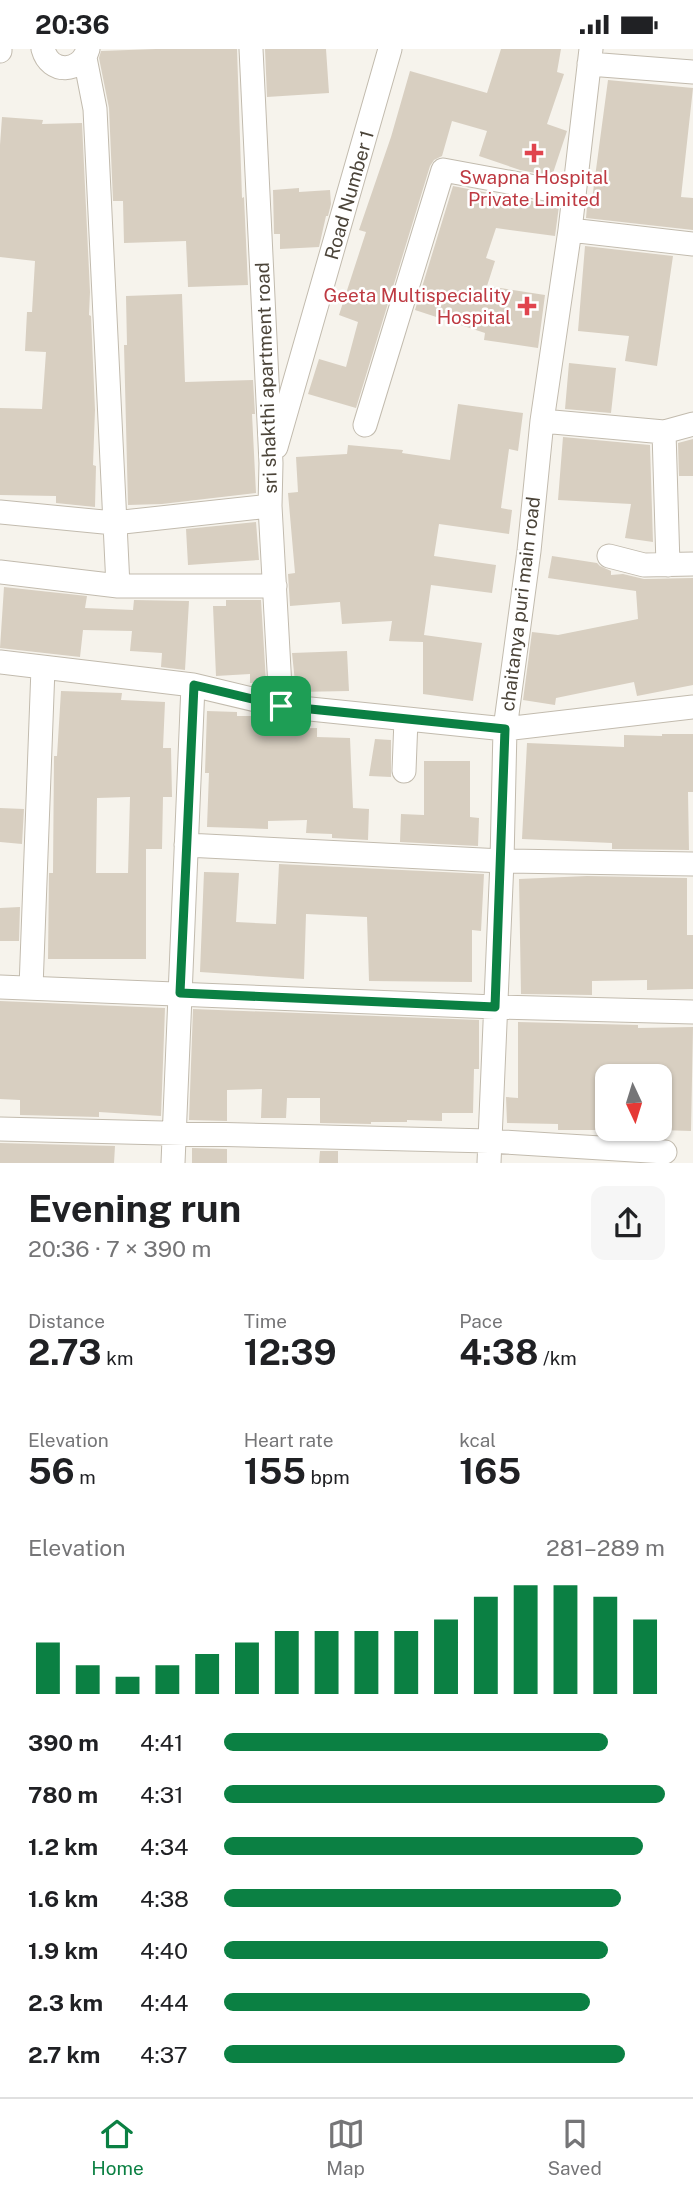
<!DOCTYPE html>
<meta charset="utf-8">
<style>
body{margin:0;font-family:"Public Sans",sans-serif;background:#f6f6f6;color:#202124;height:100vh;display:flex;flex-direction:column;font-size:26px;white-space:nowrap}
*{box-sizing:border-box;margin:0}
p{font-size:23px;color:#757577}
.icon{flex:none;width:38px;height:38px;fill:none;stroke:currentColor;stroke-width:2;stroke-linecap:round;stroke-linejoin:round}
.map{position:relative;height:1114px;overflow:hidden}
.side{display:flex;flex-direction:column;background:#fff;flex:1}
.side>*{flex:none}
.needle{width:46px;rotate:176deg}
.controls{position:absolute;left:595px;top:1015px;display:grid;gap:14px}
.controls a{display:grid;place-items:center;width:77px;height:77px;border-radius:14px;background:#fff;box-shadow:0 2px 5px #0004;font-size:35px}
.pin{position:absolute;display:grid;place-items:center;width:60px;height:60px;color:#fff;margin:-30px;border-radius:14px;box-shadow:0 4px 10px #0006}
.round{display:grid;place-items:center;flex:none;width:74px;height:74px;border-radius:14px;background:#f6f6f6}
.head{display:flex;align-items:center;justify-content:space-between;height:119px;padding:0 28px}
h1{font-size:38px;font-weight:700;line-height:52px}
.stats{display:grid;grid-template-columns:repeat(3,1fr);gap:10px;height:119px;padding:7px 28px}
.stats div{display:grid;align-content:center}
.stats b{font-size:35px;font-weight:700}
.stats small{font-size:19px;font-weight:400}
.stats p{font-size:19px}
.chart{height:196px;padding:14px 28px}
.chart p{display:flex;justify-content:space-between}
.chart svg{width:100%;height:126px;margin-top:7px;stroke:#0b8043;stroke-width:6}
ul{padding:0 28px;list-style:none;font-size:23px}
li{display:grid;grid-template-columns:112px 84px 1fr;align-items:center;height:52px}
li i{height:18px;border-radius:9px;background:#0b8043}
.status{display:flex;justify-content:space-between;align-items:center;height:49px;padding:0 35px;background:#fff;direction:ltr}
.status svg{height:19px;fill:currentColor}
.menu{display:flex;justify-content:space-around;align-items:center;height:98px;border-top:2px solid #e0e0e0;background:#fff;font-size:19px;color:#757577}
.menu a{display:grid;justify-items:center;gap:4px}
.menu .current{color:#0b8043}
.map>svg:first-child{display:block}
.building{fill:#d8cfc1;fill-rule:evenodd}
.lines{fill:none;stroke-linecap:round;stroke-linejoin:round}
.minor-casing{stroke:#c2bbae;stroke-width:25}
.minor{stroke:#fff;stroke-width:23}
.route-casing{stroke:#fff;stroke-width:14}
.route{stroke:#0b8043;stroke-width:9}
.health-dot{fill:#e0444e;stroke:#fff;stroke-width:2.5}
.labels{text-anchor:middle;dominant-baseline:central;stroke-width:5;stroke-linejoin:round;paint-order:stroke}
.health-label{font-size:19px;fill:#be3a42;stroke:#fff}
.street-label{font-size:19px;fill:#4b4439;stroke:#fff}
</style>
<div class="status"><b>20:36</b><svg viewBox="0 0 49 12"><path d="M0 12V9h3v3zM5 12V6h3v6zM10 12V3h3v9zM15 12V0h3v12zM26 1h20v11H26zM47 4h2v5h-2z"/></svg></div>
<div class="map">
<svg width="693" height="1114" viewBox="0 0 693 1114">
<rect width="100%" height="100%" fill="#f6f3ec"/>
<path class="building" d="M156,0H237L242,149L244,148L248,236L188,238L186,192L124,194L123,152H113L109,59L99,9L101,2Z
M265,0H326L329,44L267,48Z
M501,0H561L557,23L564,25L547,75L567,82L552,127L520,121L479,107L487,82L452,72L442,107L434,111L430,117L356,359L308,345L319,310L346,318L358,273L339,266L366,183L359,181L391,88L410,22L487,44Z
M608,31L693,39L681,148L693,149V181L586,169L587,157L591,158Z
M2,68L43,71L42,75L82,74L90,243L89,266L91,267L95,361L93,416L96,417L95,458L56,454V447L0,446V359L42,360L46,303L25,302L27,263H32L35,212L0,208V96Z
M453,137L494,145L516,152V149L559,157L555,187L496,179L486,209L495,212L487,237L545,246L538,299L484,291L485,284L415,261Z
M299,139V143L330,141L331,155L328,167H326L319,198L280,200V185H274L273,141Z
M585,197L673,207L657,317L625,312L629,287L578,282Z
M182,245L185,333L253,331L255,365H252L256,444L162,455L128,456L124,296H127L126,247Z
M569,314L616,319L611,364L565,360Z
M458,355L523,364L518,402L509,400L501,459L512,461L509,485L439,475L434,507L496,516L492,544L431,536L424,586L482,594L473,652L423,645V593L389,592L392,572L342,575L340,553L290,557L288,525L295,524L288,444L298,443L296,408L347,405L348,396L403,401L402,404L450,411Z
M563,388L650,396L653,493L625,489L631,455L558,451Z
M693,390V427H679L678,394Z
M256,473L259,511L188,516L186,480Z
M552,507L597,514L600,517L611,522V526L623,525L644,530L693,529V636L637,647L634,633L556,649L555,656L523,651L532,583L558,586L638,570L636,542L548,529Z
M4,538L87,547L85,559L133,561L134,551L189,552L185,621L161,618L162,604L130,602L132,582L83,581L80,608L0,599Z
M226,551H261L266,633L250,634V625L216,627L213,557H226Z
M347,602L349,642L296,643L292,604Z
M61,642L122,644L121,651L165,653L163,699H171L172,748H163L162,800H146V910H48L49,824H53L54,707H57ZM130,748L128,824H96L97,749Z
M207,662L237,663V667H264L275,670V680L317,679V688L350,689L353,759L369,760L368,791L332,789V785L306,784L307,771L268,772V780L207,778L209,724H205Z
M662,685H693V743H688L689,801L612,800V794L522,790L527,694L624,698V686L662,687Z
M375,690L391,691V728L369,727Z
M424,712H470V768L479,769L478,797L400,793L401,765L424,766Z
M0,759L24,760L22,795L0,793Z
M279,815L484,825L481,882L472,881V933L369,932L367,868L306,865L304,930L200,923L204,823L239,824L236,873L276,875Z
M587,827L687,829V886H693V940L647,941V931L592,932V946L521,945L519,830Z
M20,858L19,892H0V859Z
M0,952L165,959L161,1067L99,1063V1068L20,1066V1051L0,1050Z
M193,960L479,971V1020H474L473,1064H442V1072L407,1071V1073H371V1075L320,1074V1049H287L286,1069H261L262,1040L227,1041V1072L189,1071Z
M518,973L638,976V979L693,978L691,1082L660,1081V1027H607V1061H595L596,1081H558V1075L507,1074L506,1048L518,1049Z
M0,1094L115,1097L114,1114H0Z
M192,1099L227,1100V1114H192Z
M320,1102H338V1114H319Z"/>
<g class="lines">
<g class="minor-casing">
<path id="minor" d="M43,0C50,26 81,24 88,0
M251,0L271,414L270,457L281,657
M0,2V0
M85,9L95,60L118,537
M589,15L693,23
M570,181L693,195
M542,372L664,383L693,375
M365,376L443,121L573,145
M664,383L668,516
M276,398L390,0
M0,463L114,474L270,457
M609,507L644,516L693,515
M0,523L118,537H275
M0,613L193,636L281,657L505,680L693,658
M404,722L406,670
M186,796L502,812L693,815
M0,938L495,958L693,963
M31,939L43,619
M0,1080L489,1092L665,1103
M173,1114L193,636
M489,1114L502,812L505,680L529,502L542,372L570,181L591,0"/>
</g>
<use href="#minor" class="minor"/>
</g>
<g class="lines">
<g class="route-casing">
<path id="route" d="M194,636L281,657L505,680L495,958L180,944Z"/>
</g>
<use href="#route" class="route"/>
</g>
<g class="health-dot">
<path d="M530.5 93.5h7v7h7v7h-7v7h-7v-7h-7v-7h7z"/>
<path d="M523.5 246.5h7v7h7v7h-7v7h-7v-7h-7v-7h7z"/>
</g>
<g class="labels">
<g class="health-label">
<text x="534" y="128">Swapna Hospital<tspan x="534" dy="22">Private Limited</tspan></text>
<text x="511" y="246" text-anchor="end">Geeta Multispeciality<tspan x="511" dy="22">Hospital</tspan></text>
</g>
<g class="street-label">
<text transform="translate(349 146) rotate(-74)">Road Number 1</text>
<text transform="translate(266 329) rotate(-92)">sri shakthi apartment road</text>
<text transform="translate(520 555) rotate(-83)">chaitanya puri main road</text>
</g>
</g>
</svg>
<div class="controls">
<a><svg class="needle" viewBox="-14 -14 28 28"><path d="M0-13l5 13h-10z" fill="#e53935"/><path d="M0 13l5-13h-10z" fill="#757577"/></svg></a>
</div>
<div class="pin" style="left:281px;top:657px;background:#1e9e55"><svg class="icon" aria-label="arrive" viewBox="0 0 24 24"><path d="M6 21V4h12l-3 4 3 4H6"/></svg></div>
</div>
<section class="side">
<div class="head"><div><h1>Evening run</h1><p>20:36 · 7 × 390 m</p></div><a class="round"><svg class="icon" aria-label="share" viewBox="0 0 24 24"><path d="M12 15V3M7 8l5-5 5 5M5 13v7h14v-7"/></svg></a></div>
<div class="stats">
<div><p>Distance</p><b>2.73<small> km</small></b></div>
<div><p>Time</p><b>12:39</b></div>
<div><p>Pace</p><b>4:38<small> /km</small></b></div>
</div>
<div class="stats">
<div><p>Elevation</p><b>56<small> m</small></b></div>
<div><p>Heart rate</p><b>155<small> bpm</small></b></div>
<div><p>kcal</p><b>165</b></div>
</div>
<div class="chart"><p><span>Elevation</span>281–289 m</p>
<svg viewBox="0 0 160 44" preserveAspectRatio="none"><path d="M5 44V26M15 44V34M25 44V38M35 44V34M45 44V30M55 44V26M65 44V22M75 44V22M85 44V22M95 44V22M105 44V18M115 44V10M125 44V6M135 44V6M145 44V10M155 44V18"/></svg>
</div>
<ul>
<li><b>390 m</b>4:41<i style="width:87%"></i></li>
<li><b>780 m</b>4:31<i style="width:100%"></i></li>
<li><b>1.2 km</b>4:34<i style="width:95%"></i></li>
<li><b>1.6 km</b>4:38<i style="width:90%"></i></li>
<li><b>1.9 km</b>4:40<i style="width:87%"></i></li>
<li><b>2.3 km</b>4:44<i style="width:83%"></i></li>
<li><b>2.7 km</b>4:37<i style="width:91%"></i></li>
</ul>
</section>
<nav class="menu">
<a class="current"><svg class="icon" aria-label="home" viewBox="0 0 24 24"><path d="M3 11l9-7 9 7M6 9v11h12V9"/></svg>Home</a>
<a><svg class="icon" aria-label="map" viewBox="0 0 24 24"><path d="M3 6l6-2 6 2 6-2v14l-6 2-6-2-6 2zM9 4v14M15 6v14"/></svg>Map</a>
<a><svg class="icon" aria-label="saved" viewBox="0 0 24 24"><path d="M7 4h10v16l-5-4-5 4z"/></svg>Saved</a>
</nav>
